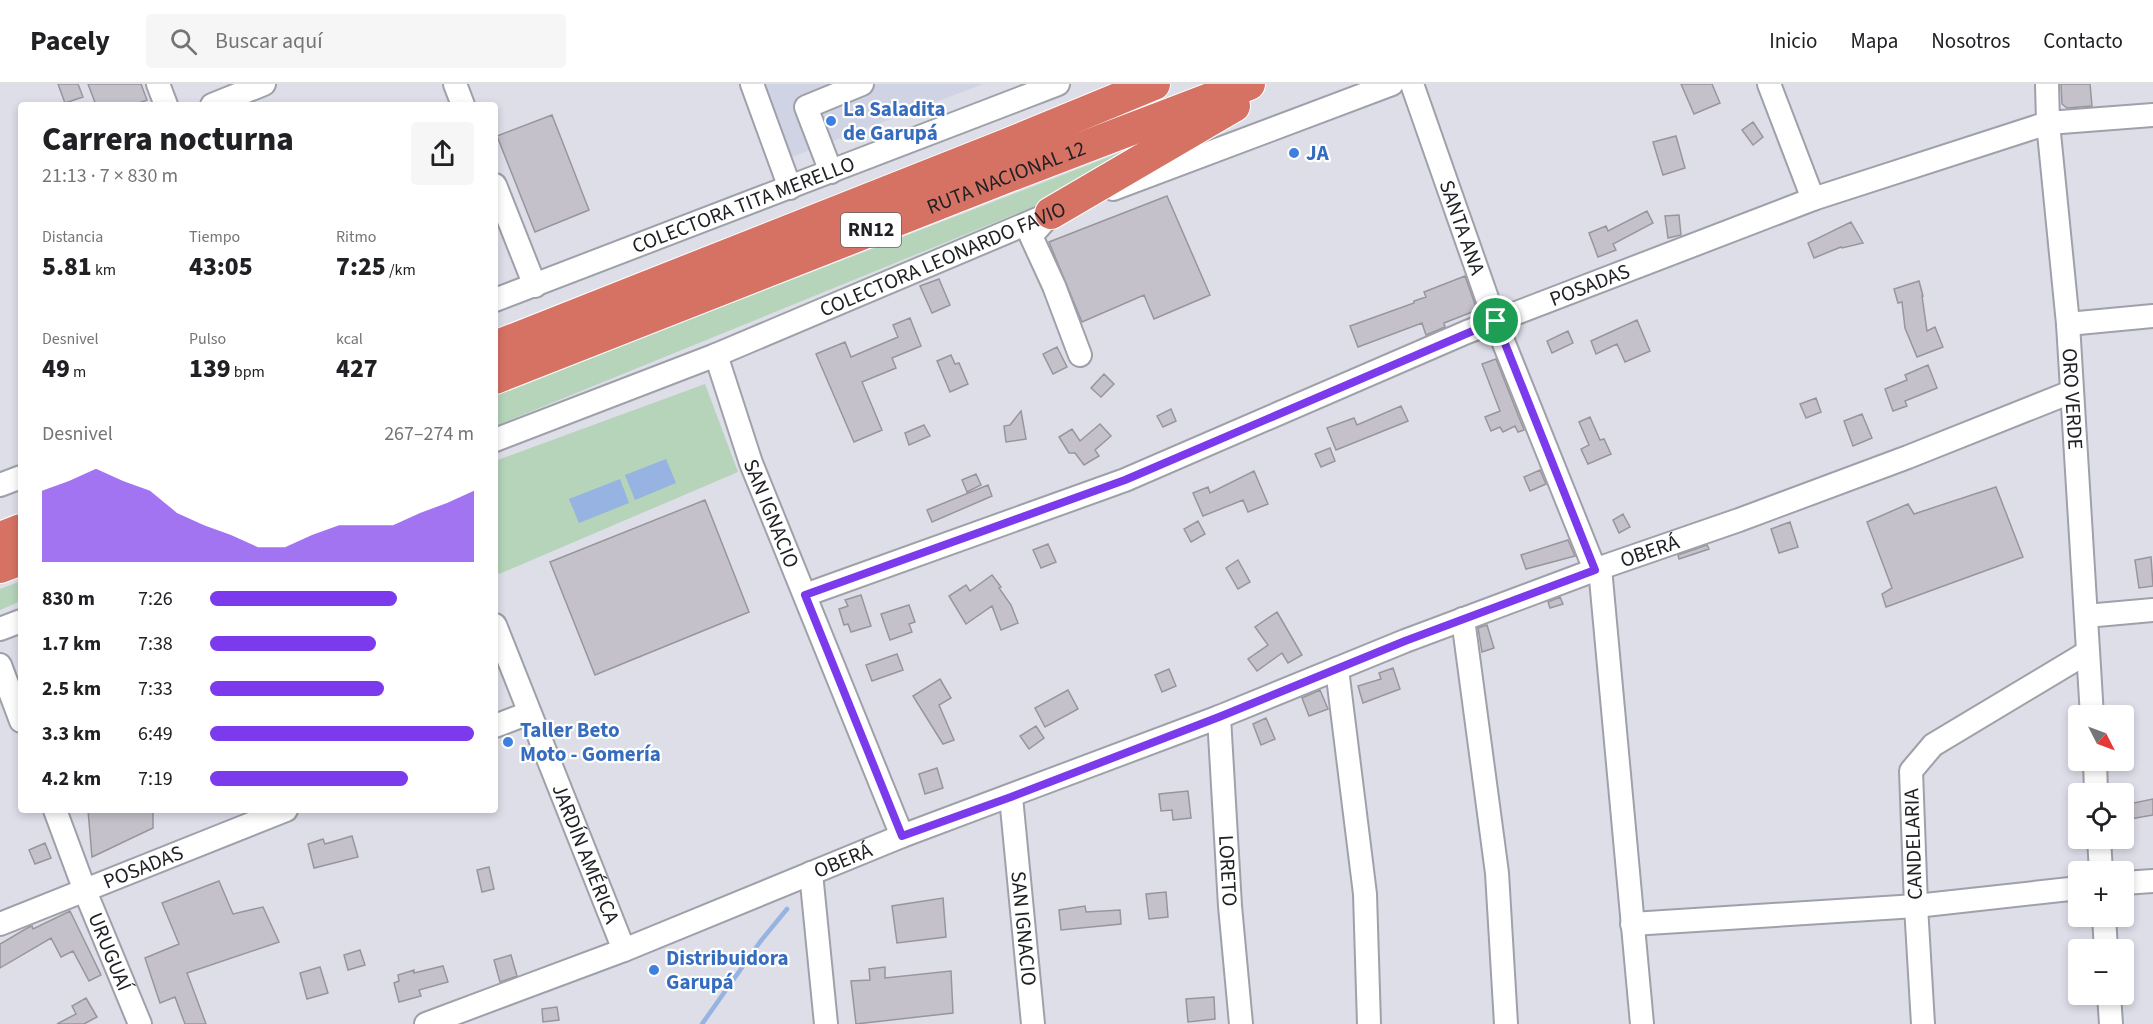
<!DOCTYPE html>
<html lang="es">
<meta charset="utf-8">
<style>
body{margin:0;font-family:"Source Sans 3",sans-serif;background:#f6f6f6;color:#202124;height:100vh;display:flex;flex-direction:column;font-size:22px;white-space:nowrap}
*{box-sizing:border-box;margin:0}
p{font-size:20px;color:#757577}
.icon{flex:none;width:33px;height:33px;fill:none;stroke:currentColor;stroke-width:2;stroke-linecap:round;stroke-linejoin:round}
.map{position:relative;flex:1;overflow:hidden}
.details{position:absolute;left:18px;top:18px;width:480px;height:711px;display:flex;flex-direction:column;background:#fff;border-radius:6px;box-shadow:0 3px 9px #0003}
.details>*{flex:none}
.needle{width:39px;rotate:132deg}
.fabs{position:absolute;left:2068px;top:621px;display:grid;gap:12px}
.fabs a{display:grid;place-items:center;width:66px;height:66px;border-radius:6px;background:#fff;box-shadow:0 3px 9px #0003;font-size:30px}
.pin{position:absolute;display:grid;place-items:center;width:51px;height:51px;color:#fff;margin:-26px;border:3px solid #fff;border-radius:50%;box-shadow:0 2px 6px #0007}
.round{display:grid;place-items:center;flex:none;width:63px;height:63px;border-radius:6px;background:#f6f6f6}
.head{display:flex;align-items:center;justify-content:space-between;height:102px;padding:0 24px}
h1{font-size:33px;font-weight:800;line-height:45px}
.stats{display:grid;grid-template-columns:repeat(3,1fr);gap:9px;height:102px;padding:6px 24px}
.stats div{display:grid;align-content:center}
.stats b{font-size:26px;font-weight:800}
.stats small{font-size:16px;font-weight:400}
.stats p{font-size:16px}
.chart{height:168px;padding:12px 24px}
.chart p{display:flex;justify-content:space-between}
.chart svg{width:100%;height:108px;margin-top:6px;fill:#7c3aed;opacity:.7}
ul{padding:0 24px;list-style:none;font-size:20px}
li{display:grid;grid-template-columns:96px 72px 1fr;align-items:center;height:45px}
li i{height:15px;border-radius:8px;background:#7c3aed}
header{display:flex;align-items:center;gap:36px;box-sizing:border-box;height:84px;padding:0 30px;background:#fff;border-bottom:2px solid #e0e0e0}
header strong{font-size:28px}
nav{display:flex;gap:33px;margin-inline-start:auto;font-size:21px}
.search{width:420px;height:54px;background:#f6f6f6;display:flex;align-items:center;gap:15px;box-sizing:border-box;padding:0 21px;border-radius:6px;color:#757577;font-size:22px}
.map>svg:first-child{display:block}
.built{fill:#d0d3e4}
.green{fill:#b5d4ba}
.water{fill:#96b3e1}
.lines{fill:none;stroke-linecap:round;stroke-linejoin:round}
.stream{stroke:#96b3e1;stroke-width:4.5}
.building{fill:#c5c1ca;stroke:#98959d;stroke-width:1.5}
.minor-casing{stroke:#9fa1aa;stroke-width:26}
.highway-casing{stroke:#fff;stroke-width:34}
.minor{stroke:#fff;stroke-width:22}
.highway{stroke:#d67264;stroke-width:32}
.route-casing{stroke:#fff;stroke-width:12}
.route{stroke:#7c3aed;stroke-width:8}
.shop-dot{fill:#3f7fe0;stroke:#fff;stroke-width:2}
.labels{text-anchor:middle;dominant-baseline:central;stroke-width:4.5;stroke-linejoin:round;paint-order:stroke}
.shield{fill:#fff;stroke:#636466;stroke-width:1.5}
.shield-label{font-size:20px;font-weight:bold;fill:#202124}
.shop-label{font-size:21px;font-weight:bold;fill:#366cbe;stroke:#fff;text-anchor:start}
.street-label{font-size:21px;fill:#202124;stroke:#fff}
</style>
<header>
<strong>Pacely</strong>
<div class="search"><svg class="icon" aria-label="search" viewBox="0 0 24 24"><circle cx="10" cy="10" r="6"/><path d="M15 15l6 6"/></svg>Buscar aquí</div>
<nav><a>Inicio</a><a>Mapa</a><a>Nosotros</a><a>Contacto</a></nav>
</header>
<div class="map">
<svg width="2153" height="940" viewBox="0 0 2153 940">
<rect width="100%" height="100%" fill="#dddee8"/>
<path class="built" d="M761,0H983L789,74Z"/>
<path class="green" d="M1145,59L1084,102L495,342V311Z
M705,300L738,388L499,490L495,481V377Z
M21,497V517L0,526V505Z"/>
<path class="water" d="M666,375L676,399L635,416L625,391Z
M620,395L629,419L579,439L569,415Z"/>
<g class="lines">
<path class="stream" d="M702,940L760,858L787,825"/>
</g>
<path class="building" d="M58,0H78L83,13L65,19Z
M88,0H141L147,16L134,21H96Z
M1681,0H1712L1720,19L1694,30Z
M2061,0H2090L2092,22L2067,24L2062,20Z
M552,31L589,126L535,148L497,52Z
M1753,38L1763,53L1753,61L1742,46Z
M1676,52L1685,84L1663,91L1653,58Z
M1167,112L1210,211L1154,235L1144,211L1082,238L1049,158Z
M1647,127L1653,139L1613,160L1616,166L1598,173L1589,149L1606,142L1608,147Z
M1679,131L1681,151L1668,154L1665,132Z
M1851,138L1863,159L1842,164L1841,163L1814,174L1808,159Z
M1465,192L1477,226L1444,239L1445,243L1426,251L1422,239L1358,263L1350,242L1414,219V217L1426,213L1424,208Z
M939,195L950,221L932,229L920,202Z
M1919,197L1923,212H1922L1927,247L1935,243L1943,263L1917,273L1905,244L1902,218L1898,219L1894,205Z
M910,234L921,262L892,274L896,284L862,298L882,346L854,358L816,270L845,258L851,273L898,253L893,241Z
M1637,236L1650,267L1625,278L1617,260L1596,270L1591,257Z
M1568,247L1573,259L1552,269L1547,257Z
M1057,263L1067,283L1053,290L1043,270Z
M951,271L955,280L959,279L968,300L950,308L937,277Z
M1496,275L1524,346L1518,348L1515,342L1503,348L1500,343L1491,347L1485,333L1500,327L1482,280Z
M1928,281L1937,304L1905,317L1907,322L1893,327L1885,305L1907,296L1905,291Z
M1104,290L1114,300L1101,313L1091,304Z
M1816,314L1821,328L1806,334L1800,320Z
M1401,322L1408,337L1336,366L1327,344L1354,334L1357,341Z
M1171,325L1176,337L1163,343L1157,332Z
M1021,327L1026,355L1006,358L1004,342L1010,341Z
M1862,330L1872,354L1853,362L1844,337Z
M1590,333L1600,356L1604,355L1611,370L1588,380L1581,365L1589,361L1579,338Z
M1100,340L1111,352L1095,366L1099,372L1084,381L1075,369H1069L1059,353L1072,345L1080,357Z
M924,341L930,352L909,361L905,349Z
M1330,364L1335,377L1321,383L1315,370Z
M1540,386L1546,400L1530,407L1524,393Z
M1254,387L1268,420L1248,428L1243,416L1203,432L1193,409L1208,403L1210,409Z
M976,390L981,401L967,408L962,396Z
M988,401L992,412L932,438L927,426Z
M1996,403L2023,473L1886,523L1882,510L1892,504L1867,438L1908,420L1914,430Z
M705,416L749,528L595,591L550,478Z
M1623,430L1630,443L1619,449L1613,436Z
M1198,437L1205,450L1191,458L1184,445Z
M1790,438L1798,463L1779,469L1771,445Z
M1568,456L1575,472L1526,485L1521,471Z
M1048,460L1056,478L1041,484L1033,466Z
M1707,461L1709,465L1679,475L1678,471Z
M2151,473L2153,502L2139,504L2135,476Z
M1238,476L1250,498L1238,505L1226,484Z
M992,491L1001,503L999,504L1011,521L1018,539L1001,546L992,522L966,540L949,512L966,501L970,507Z
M861,511L871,542L851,548L848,540L844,541L839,525L848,522L845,516Z
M1560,513L1563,520L1550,524L1548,518Z
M909,521L915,538L909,540L912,548L890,556L881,530Z
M1277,528L1302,571L1288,579L1282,569L1257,587L1248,575L1268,561L1255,543Z
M1487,541L1494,564L1482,568L1478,544Z
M897,570L903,586L872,597L866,581Z
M1393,584L1400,605L1363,619L1358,602L1381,595L1379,589Z
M1169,585L1176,602L1162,608L1155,591Z
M940,595L951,614L939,621L954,656L943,660L913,612Z
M1068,606L1078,625L1045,643L1035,624Z
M1320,606L1328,625L1309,632L1302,614Z
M1266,634L1275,655L1261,661L1253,640Z
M1036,642L1044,654L1029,665L1020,652Z
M937,684L943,704L925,710L919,690Z
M1188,707L1191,734L1173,736L1172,726L1161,727L1159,710Z
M2153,715V731L2124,736V721Z
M88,726H153V744L92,773Z
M352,752L358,773L314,784L308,760L323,755L325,760Z
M45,759L51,774L35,780L29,766Z
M489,783L494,805L482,808L477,786Z
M219,797L233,830L263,823L279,858L187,889L206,940H185L175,913L160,919L145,874L179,860L162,819Z
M1166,808L1168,833L1149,835L1146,810Z
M943,814L946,853L897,859L892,822Z
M1085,822L1086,828L1120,826L1121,840L1061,846L1059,826Z
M70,827L101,891L89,897L73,867L61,873L51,854L0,884V860L29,843L32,842L33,845Z
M360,866L365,881L348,886L344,871Z
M511,871L517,892L500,898L494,876Z
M443,882L448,898L419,906L421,912L399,918L394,899L399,897L398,891L414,886V889Z
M320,883L328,909L307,915L300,889Z
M885,883V894L951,887L953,929L856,940L851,897L870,896L869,885Z
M1214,913L1215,935L1188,938L1186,915Z
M86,914L97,933L84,940H57L76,930L72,922Z
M557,923L559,936L543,938L542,925Z"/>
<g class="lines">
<g class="minor-casing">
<g id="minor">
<path d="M158,0L166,21"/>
<path d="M455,0L463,21"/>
<path d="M752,0L790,104"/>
<path id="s1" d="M1412,0L1495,237L1595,486"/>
<path d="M1769,0L1813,115"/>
<path id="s2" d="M2047,0L2048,39L2068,240L2092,632"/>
<path d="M212,21L264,0"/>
<path d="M831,88L806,23L862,0"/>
<path d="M495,101L535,202"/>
<path d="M1113,105L1392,0"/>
<path d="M1048,133L1031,152L1054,202L1080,271"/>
<path id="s3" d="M495,216L1058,0"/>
<path d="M2068,240L2153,232"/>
<path id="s4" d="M716,271L751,379L902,752"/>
<path id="s5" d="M495,356L716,271L1066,123"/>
<path d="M0,401L21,393"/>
<path d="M1600,484L1642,940"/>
<path id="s6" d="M805,511L1125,396L1467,248L1813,115L2048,39L2153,31"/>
<path d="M2086,532L2153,526"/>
<path d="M1463,535L1497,789L1506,940"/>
<path id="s7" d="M495,541L624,866"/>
<path d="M0,545L21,537"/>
<path d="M0,581L21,637"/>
<path d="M1337,585L1365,810L1369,940"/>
<path id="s8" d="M1219,633L1230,822L1241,940"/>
<path d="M495,642L529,629"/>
<path d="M2095,676L2096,710"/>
<path id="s9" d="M1011,713L1033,940"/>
<path id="s10" d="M55,726L85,807L140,940"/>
<path d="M2099,754L2101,788"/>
<path d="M811,789L826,940"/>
<path d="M2124,799L2153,797"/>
<path d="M2104,832L2106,866"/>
<path id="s11" d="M0,840L286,726"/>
<path d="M1632,840L1916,822L2079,804"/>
<path d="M2109,910L2111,940"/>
<path id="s12" d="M426,940L624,866L902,752L1219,633L1405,557L1600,484L1739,436L1908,373L2071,308"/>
<path d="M1923,940L1916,822L1911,687L1933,661L2088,568"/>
</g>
</g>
<g class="highway-casing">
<g id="highway">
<path d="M1051,129L1234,22"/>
<path d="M495,263L1006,61L1154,0"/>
<path id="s13" d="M495,294L1014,90L1249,0"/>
<path d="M0,454L21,446"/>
<path d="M0,483L21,475"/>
</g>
</g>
<use href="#minor" class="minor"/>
<use href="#highway" class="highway"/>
</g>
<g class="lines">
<g class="route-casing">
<path id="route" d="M1496,237L1595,486L1405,557L1219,633L1011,713L902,752L805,511L1125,396Z"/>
</g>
<use href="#route" class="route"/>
</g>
<g class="shop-dot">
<circle cx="831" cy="37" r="6"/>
<circle cx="1294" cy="69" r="6"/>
<circle cx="508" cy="658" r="6"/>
<circle cx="654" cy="886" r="6"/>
</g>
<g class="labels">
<rect class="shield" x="841" y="129" width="60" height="34" rx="4.5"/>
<g class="shield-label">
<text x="871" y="146">RN12</text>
</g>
<g class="shop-label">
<text x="843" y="25">La Saladita<tspan x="843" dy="24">de Garupá</tspan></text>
<text x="1306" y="69">JA</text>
<text x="520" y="646">Taller Beto<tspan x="520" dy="24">Moto - Gomería</tspan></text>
<text x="666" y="874">Distribuidora<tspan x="666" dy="24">Garupá</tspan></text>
</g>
<g class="street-label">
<text stroke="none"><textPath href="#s13" startOffset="549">RUTA NACIONAL 12</textPath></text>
<text stroke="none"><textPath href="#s3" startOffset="266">COLECTORA TITA MERELLO</textPath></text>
<text stroke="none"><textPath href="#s1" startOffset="152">SANTA ANA</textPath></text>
<text stroke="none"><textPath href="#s5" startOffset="483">COLECTORA LEONARDO FAVIO</textPath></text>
<text stroke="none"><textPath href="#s6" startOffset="844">POSADAS</textPath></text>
<text stroke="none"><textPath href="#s2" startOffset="316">ORO VERDE</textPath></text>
<text stroke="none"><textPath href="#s4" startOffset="168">SAN IGNACIO</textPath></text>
<text stroke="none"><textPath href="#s12" startOffset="1312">OBERÁ</textPath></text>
<text transform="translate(1913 760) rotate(-92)">CANDELARIA</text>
<text stroke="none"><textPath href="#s7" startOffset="246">JARDÍN AMÉRICA</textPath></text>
<text stroke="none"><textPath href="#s12" startOffset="448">OBERÁ</textPath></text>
<text stroke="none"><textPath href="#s11" startOffset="154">POSADAS</textPath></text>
<text stroke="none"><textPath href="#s8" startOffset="154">LORETO</textPath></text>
<text stroke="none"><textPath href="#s9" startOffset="132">SAN IGNACIO</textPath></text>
<text stroke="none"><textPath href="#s10" startOffset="152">URUGUAÍ</textPath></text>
</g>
</g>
</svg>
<div class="fabs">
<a><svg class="needle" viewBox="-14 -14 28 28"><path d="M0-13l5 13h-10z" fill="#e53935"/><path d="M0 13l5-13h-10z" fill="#757577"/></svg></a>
<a><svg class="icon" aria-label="locate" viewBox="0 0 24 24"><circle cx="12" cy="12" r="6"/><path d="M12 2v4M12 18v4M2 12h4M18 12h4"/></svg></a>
<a>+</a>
<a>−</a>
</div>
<div class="pin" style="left:1496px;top:237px;background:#1e9e55"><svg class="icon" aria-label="arrive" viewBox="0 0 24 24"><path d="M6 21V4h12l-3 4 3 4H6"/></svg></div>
<section class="details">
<div class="head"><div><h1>Carrera nocturna</h1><p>21:13 · 7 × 830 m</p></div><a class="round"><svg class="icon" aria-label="share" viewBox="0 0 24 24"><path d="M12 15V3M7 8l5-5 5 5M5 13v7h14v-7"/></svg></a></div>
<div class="stats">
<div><p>Distancia</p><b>5.81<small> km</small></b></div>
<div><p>Tiempo</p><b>43:05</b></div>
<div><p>Ritmo</p><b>7:25<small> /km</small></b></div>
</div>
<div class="stats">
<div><p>Desnivel</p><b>49<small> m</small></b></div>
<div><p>Pulso</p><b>139<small> bpm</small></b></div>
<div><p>kcal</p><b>427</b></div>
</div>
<div class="chart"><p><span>Desnivel</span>267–274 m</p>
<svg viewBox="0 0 160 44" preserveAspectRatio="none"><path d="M0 44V15L10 11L20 6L30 11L40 15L50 24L60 29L70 33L80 38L90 38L100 33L110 29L120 29L130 29L140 24L150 20L160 15V44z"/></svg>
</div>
<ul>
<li><b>830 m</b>7:26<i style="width:71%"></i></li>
<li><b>1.7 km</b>7:38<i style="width:63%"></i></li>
<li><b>2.5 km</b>7:33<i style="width:66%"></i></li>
<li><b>3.3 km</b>6:49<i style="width:100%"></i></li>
<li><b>4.2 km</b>7:19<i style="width:75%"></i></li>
</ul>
</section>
</div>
